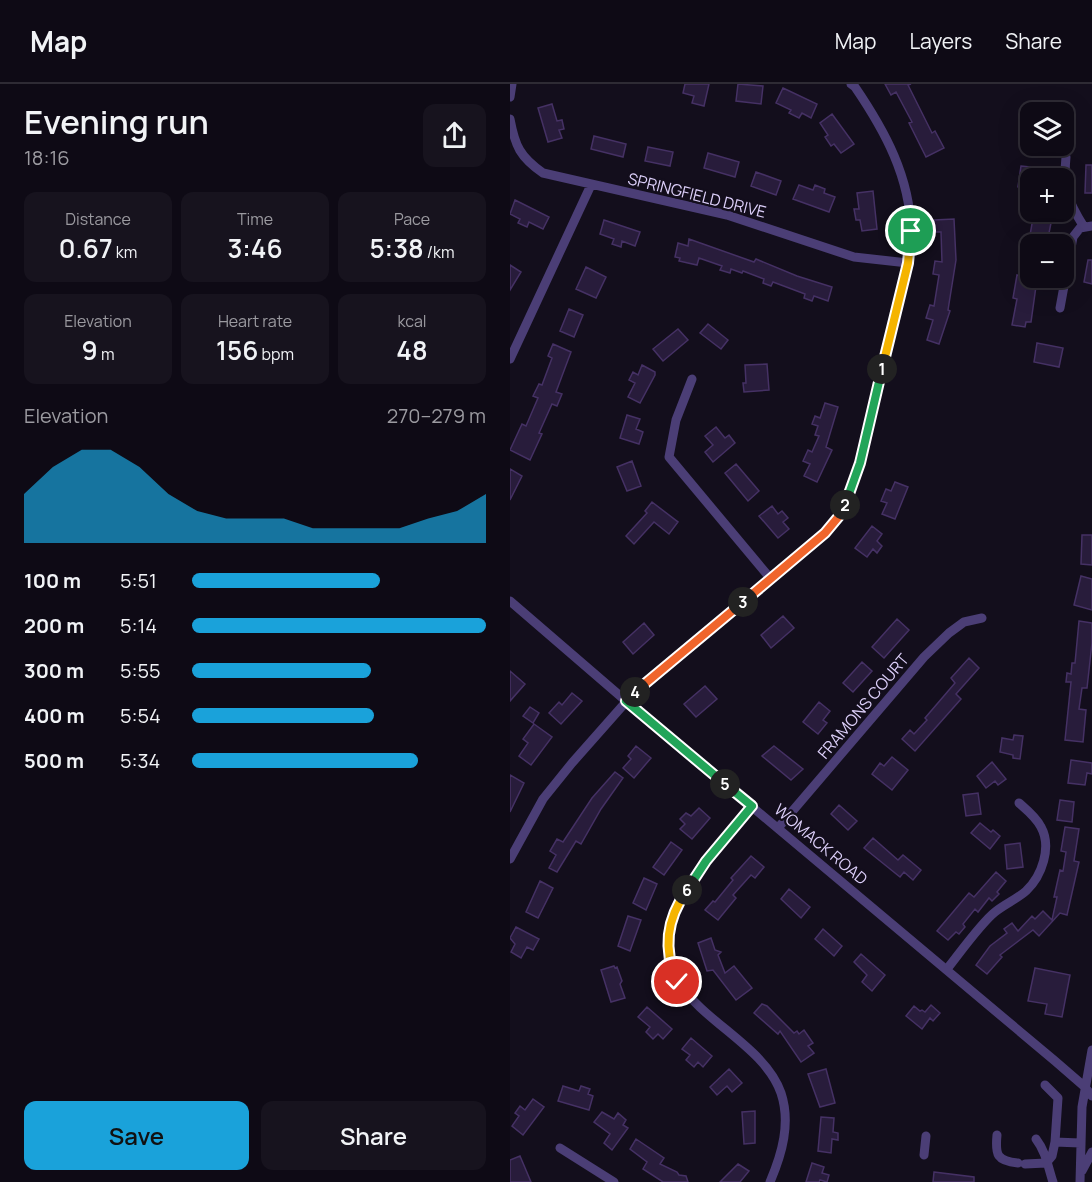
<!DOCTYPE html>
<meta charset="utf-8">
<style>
body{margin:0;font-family:Manrope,sans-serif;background:#17131e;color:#f1f3f6;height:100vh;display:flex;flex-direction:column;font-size:22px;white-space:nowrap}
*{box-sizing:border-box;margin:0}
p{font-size:20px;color:#9b9aa0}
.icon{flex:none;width:33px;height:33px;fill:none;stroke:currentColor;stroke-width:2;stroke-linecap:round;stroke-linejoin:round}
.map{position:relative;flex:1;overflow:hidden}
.sheet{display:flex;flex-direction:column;background:#0e0a15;width:510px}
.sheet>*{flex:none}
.controls{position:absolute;left:510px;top:18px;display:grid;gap:12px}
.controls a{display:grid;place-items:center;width:54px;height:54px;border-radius:12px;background:#0e0a15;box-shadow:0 6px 24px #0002,0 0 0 2px #2e2b34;font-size:30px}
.pin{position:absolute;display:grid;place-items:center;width:51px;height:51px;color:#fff;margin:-26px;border:3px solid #fff;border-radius:50%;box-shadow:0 2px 6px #0007}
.km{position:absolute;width:30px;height:30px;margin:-15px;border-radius:50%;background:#222;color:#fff;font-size:16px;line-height:30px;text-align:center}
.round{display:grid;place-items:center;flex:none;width:63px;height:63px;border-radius:12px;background:#17131e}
.headline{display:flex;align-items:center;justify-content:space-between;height:102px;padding:0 24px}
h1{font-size:33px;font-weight:600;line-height:45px}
.figures{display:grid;grid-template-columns:repeat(3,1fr);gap:9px;height:102px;padding:6px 24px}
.figures div{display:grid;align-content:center;border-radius:12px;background:#17131e;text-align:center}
.figures b{font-size:26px;font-weight:600}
.figures small{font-size:16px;font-weight:400}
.figures p{font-size:16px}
.chart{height:168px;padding:12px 24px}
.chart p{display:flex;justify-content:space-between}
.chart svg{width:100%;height:108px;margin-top:6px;fill:#1aa2da;opacity:.7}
.primary-button{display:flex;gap:12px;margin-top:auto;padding:12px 24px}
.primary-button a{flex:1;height:69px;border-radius:12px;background:#1aa2da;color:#111;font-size:24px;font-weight:600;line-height:69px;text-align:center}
.primary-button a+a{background:#17131e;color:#f1f3f6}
ul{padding:0 24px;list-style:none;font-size:20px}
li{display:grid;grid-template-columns:96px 72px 1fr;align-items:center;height:45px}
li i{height:15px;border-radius:8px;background:#1aa2da}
header{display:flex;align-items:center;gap:36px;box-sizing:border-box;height:84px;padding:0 30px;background:#0e0a15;border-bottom:2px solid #2e2b34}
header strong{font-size:28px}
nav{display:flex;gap:33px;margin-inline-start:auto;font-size:21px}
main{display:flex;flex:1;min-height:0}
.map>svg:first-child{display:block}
.building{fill:#281c3b;stroke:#453164;stroke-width:1.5}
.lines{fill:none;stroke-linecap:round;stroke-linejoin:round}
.minor{stroke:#4b3e76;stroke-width:9}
.split-1-casing{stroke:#fff;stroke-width:12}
.split-2-casing{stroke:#fff;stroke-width:12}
.split-3-casing{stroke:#fff;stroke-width:12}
.split-4-casing{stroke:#fff;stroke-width:12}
.split-5-casing{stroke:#fff;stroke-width:12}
.split-6-casing{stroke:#fff;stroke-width:12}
.split-7-casing{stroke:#fff;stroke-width:12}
.split-1{stroke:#f5b400;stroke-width:8}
.split-2{stroke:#22a559;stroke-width:8}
.split-3{stroke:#f0652b;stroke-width:8}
.split-4{stroke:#f0652b;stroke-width:8}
.split-5{stroke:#22a559;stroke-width:8}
.split-6{stroke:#22a559;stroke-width:8}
.split-7{stroke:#f5b400;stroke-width:8}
.labels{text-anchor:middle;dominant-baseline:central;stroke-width:4.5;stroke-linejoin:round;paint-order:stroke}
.street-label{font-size:16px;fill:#dccff9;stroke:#130e1c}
</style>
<header>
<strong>Map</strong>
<nav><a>Map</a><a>Layers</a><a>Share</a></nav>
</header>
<main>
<section class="sheet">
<div class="headline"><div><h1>Evening run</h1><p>18:16</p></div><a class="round"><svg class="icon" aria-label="share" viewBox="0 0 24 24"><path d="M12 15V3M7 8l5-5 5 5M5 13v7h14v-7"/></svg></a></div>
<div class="figures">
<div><p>Distance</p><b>0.67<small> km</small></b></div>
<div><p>Time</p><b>3:46</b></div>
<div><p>Pace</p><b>5:38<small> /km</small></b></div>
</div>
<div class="figures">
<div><p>Elevation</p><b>9<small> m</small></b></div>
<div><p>Heart rate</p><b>156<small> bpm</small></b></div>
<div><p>kcal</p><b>48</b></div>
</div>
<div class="chart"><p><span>Elevation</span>270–279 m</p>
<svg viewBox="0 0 160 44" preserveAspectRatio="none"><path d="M0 44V24L10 13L20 6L30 6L40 13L50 24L60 31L70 34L80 34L90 34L100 38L110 38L120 38L130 38L140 34L150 31L160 24V44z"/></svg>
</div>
<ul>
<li><b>100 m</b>5:51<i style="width:64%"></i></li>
<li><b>200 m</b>5:14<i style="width:100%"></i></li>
<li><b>300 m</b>5:55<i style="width:61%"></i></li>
<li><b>400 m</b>5:54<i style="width:62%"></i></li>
<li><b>500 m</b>5:34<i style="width:77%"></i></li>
</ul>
<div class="primary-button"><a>Save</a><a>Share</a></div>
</section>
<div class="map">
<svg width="582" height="1098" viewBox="0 0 582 1098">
<rect width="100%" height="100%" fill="#130e1c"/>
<path class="building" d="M175,0H199L194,22L182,19L184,12L173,9Z
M228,0L253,2L251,20L226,17Z
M375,0H401L398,1L422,49L425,47L434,64L416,73L399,39L402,38L386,8L381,11Z
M273,4L307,20L301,34L292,29L289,34L279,29L281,26L266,19Z
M42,20L47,37L52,36L54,45L49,46L52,54L38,58L28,24Z
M322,30L344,60L331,69L324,60L321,62L315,53L318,51L310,39Z
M84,52L116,60L113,73L81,65Z
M138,63L163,68L160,82L135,77Z
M198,69L229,78L225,93L194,84Z
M576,81H582V109H575Z
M511,82L538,85L537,94H520V105L508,103Z
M246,88L271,97L266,111L241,102Z
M289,101L303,106L305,101L315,105L314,109L325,113L319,128L283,115Z
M363,107L367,145L352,147L350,136H346L344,125H349L347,109Z
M5,116L39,133L33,145L19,138L17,143L8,139L10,135L0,130Z
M524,128H537L535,137L541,139L539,149L550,151L548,160L519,157Z
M444,135L446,176L438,226L440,227L429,260L417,256L423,236L416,234L420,221L424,222L429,191L423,190L425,177L432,178L431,148H425L424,136Z
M94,136L130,148L125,162L112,157L111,163L102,160L104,155L90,150Z
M179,155L244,178L246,175L287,192L322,203L318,217L304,212L302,217L294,214L295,210L263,198L261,202L253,199L254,195L233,187L232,189L221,185L220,189L210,186L212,182L189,174L187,181L169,177L170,174L165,173L168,159L178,162Z
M578,176H582V200L574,198Z
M0,181L11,188L0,206Z
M76,183L96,193L86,214L66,205Z
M507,191L527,195L521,238H516L515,243L502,241L507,215L503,214Z
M59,225L73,231L64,253L50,247Z
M198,240L218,256L211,265L190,249Z
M168,245L178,256L153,277L143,265Z
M527,259L553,264L549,283L524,278Z
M43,260L61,268L46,308L52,310L47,322L42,320L29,349L32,350L20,376L0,366L12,340L16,342L28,314L23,312L29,300L32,301L42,274L38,272Z
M257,280L259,306L234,308L233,299H236L235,281Z
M132,281L145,288V291L130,319L118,313L125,299L119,296L123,288L128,291Z
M315,319L328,323L316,363L322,366L307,398L294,392L300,380L293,377L298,366L302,368L309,352L305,351L308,342L302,340L305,332L310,334Z
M117,331L130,335L126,345L133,348L129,360L110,354Z
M206,343L215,354L219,351L225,359L203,378L195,368L203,361L195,352Z
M122,377L131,402L117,407L107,383Z
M226,380L249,407L238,417L215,389Z
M0,385L12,392L0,416Z
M385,398L398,403L385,435L372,430L377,419L371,417L376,405L381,407Z
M142,418L168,438L159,450L144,438L124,460L116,452L137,429L135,427Z
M262,422L268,430L272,427L278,434L273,438L279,445L268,454L249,432Z
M362,442L372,450L367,457L372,462L367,469L363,465L357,473L345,464Z
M572,451H582V481L571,480Z
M571,492L582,495V526L564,521Z
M273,532L284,544L261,564L251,551Z
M387,535L399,546L374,574L362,563Z
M569,537L582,539V559L577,604H572L569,625L576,626L573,658L555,656L561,598H556L557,589L561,590L562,579H565Z
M134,539L144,551L123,570L113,558Z
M459,574L469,584L446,610L451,615L405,667L392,655L400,646L404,650L417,636L415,634L445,599L441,594Z
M352,578L362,587L343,608L333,599Z
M0,587L15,600L0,617Z
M195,602L207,615L186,633L174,620Z
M62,609L72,617L51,640L39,629L49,618L52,621Z
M309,618L320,627L313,636L317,639L308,650L293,638Z
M20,623L29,629L23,639L13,632Z
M24,640L42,653L21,681L9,672L18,659L13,655Z
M504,651L513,652L510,675L503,674V671L490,668L492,654L503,656Z
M126,662L141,674L124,694L113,684L121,675L118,672Z
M264,662L293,685L281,696L252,672Z
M382,673L398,686L382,706L362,690L370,679L374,682Z
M561,676L582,679V690L577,689L575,701L558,699Z
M482,678L496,695L488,701L485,697L476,704L467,692Z
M105,688L113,694L91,725L71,760L66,757L47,788L39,784L46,771L40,767L47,755L53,758L82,714Z
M0,691L14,699L0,728Z
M468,709L471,730L456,732L453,711Z
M550,716L564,718L562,738L547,736Z
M329,721L347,737L338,746L321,730Z
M189,724L200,734L182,755L170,745L175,740L170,735L176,729L181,732Z
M470,739L481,748L483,746L490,752L480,765L461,749Z
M555,743L569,745L564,777L569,778L557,831L550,829L529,852L523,846L490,871L492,873L477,890L466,881L480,862L497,849L494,845L502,839L508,847L522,832L525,835L533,827L542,836L547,813H544L550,786L553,787L556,768L551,767Z
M363,754L388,776L393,771L411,786L403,796L394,788L390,793L354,764Z
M161,758L172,766L154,791L143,783Z
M510,759L513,783L497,785L495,761Z
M241,772L254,783L245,794L241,791L223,811L226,814L208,836L195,826L203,817L205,818L223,796L221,794Z
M486,788L496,797L487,808L489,810L482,817L479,814L468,828L465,825L453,840L455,843L449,850L446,848L438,856L427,847L459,809L464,813Z
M134,794L147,800L136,826L123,819Z
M30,797L43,804L28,834L16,828Z
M279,805L300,823L291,834L271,815Z
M118,832L131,836L120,867L108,862Z
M6,843L29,855L23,866L17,863L11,874L1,868L5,860L0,854Z
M313,845L332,862L324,872L305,855Z
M201,854L205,866L211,868L208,871L215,889L224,882L242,904L226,916L203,886L197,887L188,859Z
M351,870L375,891L362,907L352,898L357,891L344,878Z
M104,882L105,884L107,883L112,897L110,900L115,914L101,918L91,886Z
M525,884L560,891L552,933L535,930L537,920L518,917Z
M252,920L257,922L284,949L287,947L289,950L294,946L303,959L298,962L304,969L291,978L270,947L268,950L244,929Z
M421,921L430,929L423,937L420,934L412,945L396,932L404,922L410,927L412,926L415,928Z
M137,923L162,945L153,955L148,950L143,955L136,948L140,943L128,933Z
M181,954L202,972L193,983L188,978L184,983L176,976L180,971L172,965Z
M219,985L232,999L222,1008L217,1002L207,1011L200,1003Z
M316,985L325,1019L310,1023L298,990Z
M53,1002L69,1007L71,1002L80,1005L78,1010L83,1012L79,1026L48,1017Z
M23,1015L34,1023L13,1051L2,1042L9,1032L5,1029L10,1022L15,1026Z
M245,1027V1059L234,1060L232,1028Z
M92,1028L104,1035L108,1029L116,1036L113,1041L118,1044L102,1066L94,1059L100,1050L84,1038Z
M311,1033L324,1034L323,1048L328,1049V1056L322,1055L321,1069L308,1067Z
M126,1055L154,1074L150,1080L167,1088L169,1091L176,1092L178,1098H153L133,1085L137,1078L120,1065Z
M10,1072L21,1098H0V1076Z
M302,1079L314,1083L312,1089L319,1091L317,1098L310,1096L309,1098H296Z
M228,1080L239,1087L230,1098H210Z
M424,1088L464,1093V1098H423Z"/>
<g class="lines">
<path class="minor" d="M0,13L2,0
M0,35C5,62 10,73 33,89L217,131L344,173L398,179
M556,73C553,104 557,116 574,143
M550,224L563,153L570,144L582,142
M0,275L81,101
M182,295L166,336L159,373L260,494
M0,517L116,617L545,977L575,1003L582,1012
M242,722C213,757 176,793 162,838C135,921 249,945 271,1009C281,1039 272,1070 260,1098
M268,744L414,573L439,549L454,538L472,534
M0,775L33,715L62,679L123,610L315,449L330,431L339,413L349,379L398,179C399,169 401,157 401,147C400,93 375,47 345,3L341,0
M437,885C449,870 471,839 485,828C495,820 507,815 516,807C532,792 542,763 531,743C526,733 517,726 509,719
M535,1001L548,1014L545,1058L570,1059
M487,1051C485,1071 487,1077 508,1079
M526,1055C536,1068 538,1083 543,1098
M50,1064L104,1098
M414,1071L416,1052
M515,1080L536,1079L542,1072L545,1058
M572,1087L582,1068
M570,1098L572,1023L582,966"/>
</g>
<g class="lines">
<g class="split-1-casing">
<path id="split-1" d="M372,285L398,179L401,147"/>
</g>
<g class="split-2-casing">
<path id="split-2" d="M335,421L350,379L372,285"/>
</g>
<g class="split-3-casing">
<path id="split-3" d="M233,518L315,449L330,431L335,421"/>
</g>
<g class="split-4-casing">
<path id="split-4" d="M125,608L233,518"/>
</g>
<g class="split-5-casing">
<path id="split-5" d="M125,608L116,617L215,700"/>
</g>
<g class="split-6-casing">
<path id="split-6" d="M177,806L196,777L242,722L215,700"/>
</g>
<g class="split-7-casing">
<path id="split-7" d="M167,898C153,865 156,836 177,806"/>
</g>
<use href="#split-1" class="split-1"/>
<use href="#split-2" class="split-2"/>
<use href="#split-3" class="split-3"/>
<use href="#split-4" class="split-4"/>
<use href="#split-5" class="split-5"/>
<use href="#split-6" class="split-6"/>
<use href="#split-7" class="split-7"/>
</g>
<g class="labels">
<g class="street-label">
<text transform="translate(187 111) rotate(14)">SPRINGFIELD DRIVE</text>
<text transform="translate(353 622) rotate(-50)">FRAMONS COURT</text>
<text transform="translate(311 760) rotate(40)">WOMACK ROAD</text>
</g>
</g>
</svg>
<div class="controls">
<a><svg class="icon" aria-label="layers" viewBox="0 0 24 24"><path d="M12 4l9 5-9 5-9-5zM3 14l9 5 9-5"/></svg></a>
<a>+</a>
<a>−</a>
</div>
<div class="pin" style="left:401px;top:147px;background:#1e9e55"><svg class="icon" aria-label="arrive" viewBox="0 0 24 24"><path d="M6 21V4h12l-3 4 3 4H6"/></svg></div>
<div class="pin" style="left:167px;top:898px;background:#d93025"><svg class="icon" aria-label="check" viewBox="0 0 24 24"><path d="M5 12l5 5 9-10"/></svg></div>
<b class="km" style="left:372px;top:285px">1</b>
<b class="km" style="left:335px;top:421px">2</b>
<b class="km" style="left:233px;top:518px">3</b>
<b class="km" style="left:125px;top:608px">4</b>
<b class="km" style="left:215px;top:700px">5</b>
<b class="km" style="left:177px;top:806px">6</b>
</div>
</main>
